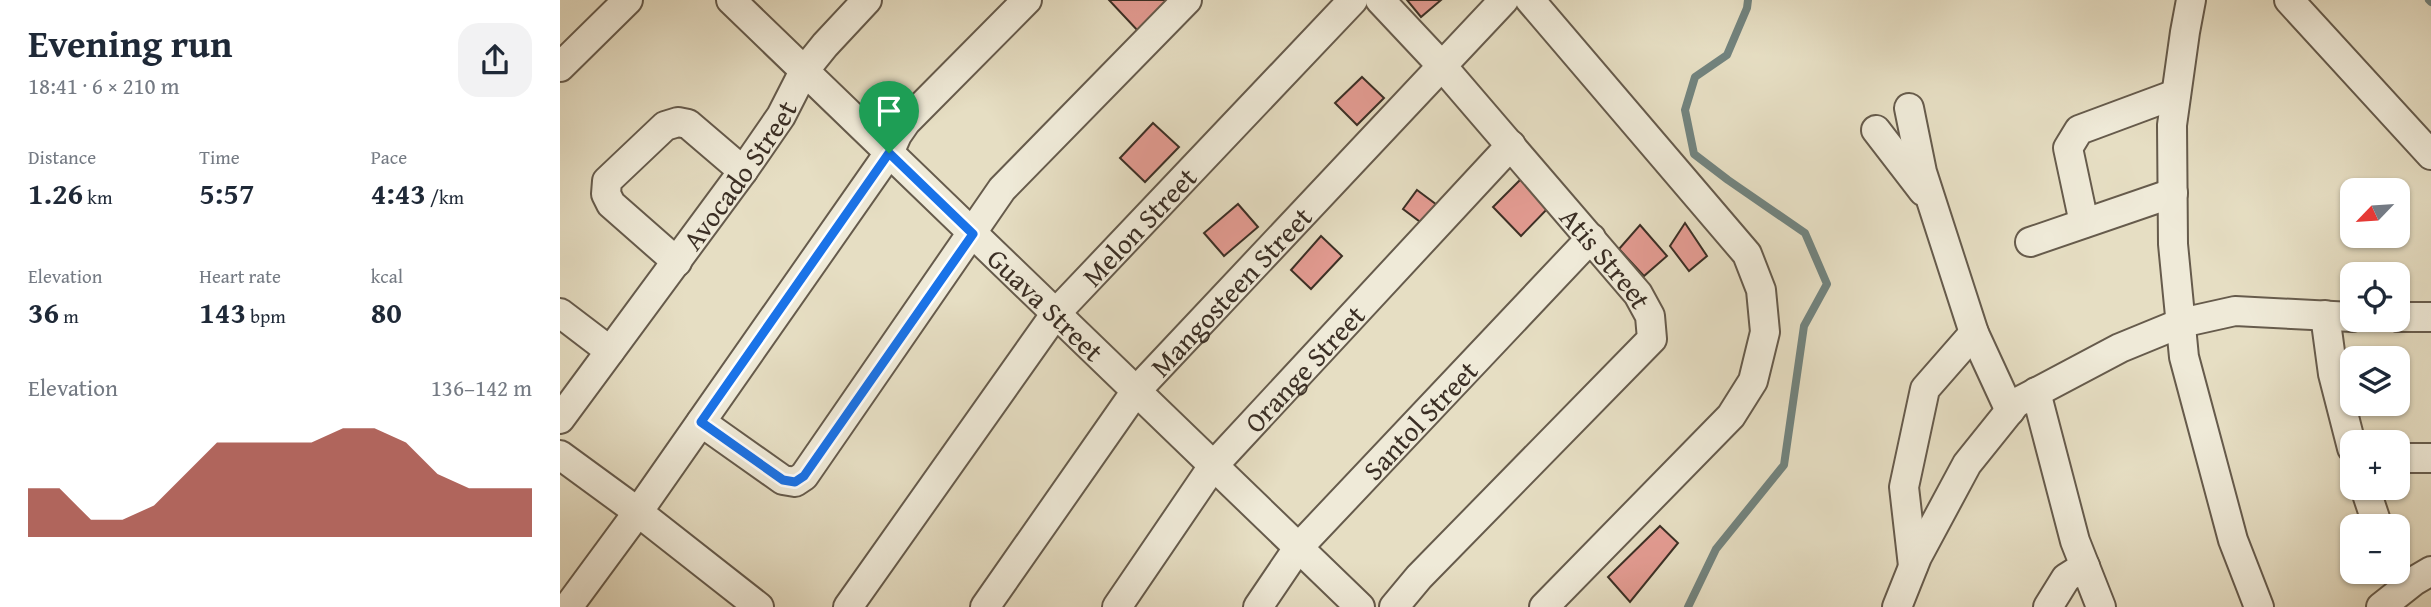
<!DOCTYPE html>
<meta charset="utf-8">
<style>
body{margin:0;font-family:"Gentium Book Plus",serif;background:#f2f2f3;color:#1f2937;height:100vh;display:flex;flex-direction:column;font-size:26px;white-space:nowrap}
*{box-sizing:border-box;margin:0}
p{font-size:23px;color:#747a83}
.icon{flex:none;width:38px;height:38px;fill:none;stroke:currentColor;stroke-width:2;stroke-linecap:round;stroke-linejoin:round}
.map{position:relative;flex:1;overflow:hidden}
.side{display:flex;flex-direction:column;background:#fff;width:560px}
.side>*{flex:none}
.needle{width:46px;rotate:245deg}
.fabs{position:absolute;left:1780px;top:178px;display:grid;gap:14px}
.fabs a{display:grid;place-items:center;width:70px;height:70px;border-radius:14px;background:#fff;box-shadow:0 2px 5px #0004;font-size:35px}
.pin{position:absolute;display:grid;place-items:center;width:60px;height:60px;color:#fff;margin:-72px -30px;border-radius:50% 50% 50% 0;rotate:-45deg;box-shadow:0 0 7px #0007}
.pin .icon{rotate:45deg}
.round{display:grid;place-items:center;flex:none;width:74px;height:74px;border-radius:21px;background:#f2f2f3}
.overview{display:flex;align-items:center;justify-content:space-between;height:119px;padding:0 28px}
h1{font-size:38px;font-weight:600;line-height:52px}
.figures{display:grid;grid-template-columns:repeat(3,1fr);gap:10px;height:119px;padding:7px 28px}
.figures div{display:grid;align-content:center}
.figures b{font-size:30px;font-weight:600}
.figures small{font-size:19px;font-weight:400}
.figures p{font-size:19px}
.chart{height:196px;padding:14px 28px}
.chart p{display:flex;justify-content:space-between}
.chart svg{width:100%;height:126px;margin-top:7px;fill:#8f2418;opacity:.7}
main{display:flex;flex:1;min-height:0}
.map>svg:first-child{display:block}
.lines{fill:none;stroke-linecap:round;stroke-linejoin:round}
.stream{stroke:#72837e;stroke-width:8}
.building{fill:#e49c93;stroke:#3b2f25;stroke-width:2}
.street-casing{stroke:#665b4c;stroke-width:32}
.street{stroke:#efead8;stroke-width:28}
.route-casing{stroke:#fff;stroke-width:14}
.route{stroke:#1a73e8;stroke-width:9}
.labels{text-anchor:middle;dominant-baseline:central;stroke-width:7;stroke-linejoin:round;paint-order:stroke}
.street-label{font-size:28px;fill:#3b2f25;stroke:#efead8}
</style>
<main>
<section class="side">
<div class="overview"><div><h1>Evening run</h1><p>18:41 · 6 × 210 m</p></div><a class="round"><svg class="icon" aria-label="share" viewBox="0 0 24 24"><path d="M12 15V3M7 8l5-5 5 5M5 13v7h14v-7"/></svg></a></div>
<div class="figures">
<div><p>Distance</p><b>1.26<small> km</small></b></div>
<div><p>Time</p><b>5:57</b></div>
<div><p>Pace</p><b>4:43<small> /km</small></b></div>
</div>
<div class="figures">
<div><p>Elevation</p><b>36<small> m</small></b></div>
<div><p>Heart rate</p><b>143<small> bpm</small></b></div>
<div><p>kcal</p><b>80</b></div>
</div>
<div class="chart"><p><span>Elevation</span>136–142 m</p>
<svg viewBox="0 0 160 44" preserveAspectRatio="none"><path d="M0 44V27L10 27L20 38L30 38L40 33L50 22L60 11L70 11L80 11L90 11L100 6L110 6L120 11L130 22L140 27L150 27L160 27V44z"/></svg>
</div>
</section>
<div class="map">
<svg width="1871" height="607" viewBox="0 0 1871 607">
<rect width="100%" height="100%" fill="#e6dec3"/>
<filter id="stains"><feTurbulence type="fractalNoise" baseFrequency=".00286" numOctaves="4"/><feColorMatrix values="0 0 0 0 .2 0 0 0 0 .09 0 0 0 0 .02 0 0 0 .5 -.17"/></filter>
<radialGradient id="worn" r=".72"><stop offset=".6" stop-color="#630" stop-opacity="0"/><stop offset="1" stop-color="#630" stop-opacity=".3"/></radialGradient>
<g class="lines">
<path class="stream" d="M1869,0L1871,2
M1128,607L1156,549L1224,465L1244,326L1267,284L1245,233L1168,180L1134,154L1125,110L1135,77L1167,55L1187,8L1188,0"/>
</g>
<path class="building" d="M549,0H608L579,32Z
M847,0H881L861,17Z
M802,77L824,98L797,125L775,103Z
M593,123L619,147L585,182L560,158Z
M964,176L992,204L961,236L933,207Z
M857,190L877,205L863,224L843,209Z
M678,204L698,227L664,256L644,233Z
M1125,223L1147,256L1129,271L1110,246Z
M1080,225L1107,256L1084,276L1059,249Z
M761,236L782,256L751,289L731,270Z
M1100,526L1118,543L1070,602L1048,577Z"/>
<g class="lines">
<g class="street-casing">
<g id="street">
<path id="s1" d="M171,0L800,607"/>
<path id="s2" d="M820,0L882,66L1078,294L1090,316L1092,339L859,577L834,607"/>
<path d="M970,0L1187,254L1201,290L1205,332L1193,381L1171,416L984,607"/>
<path d="M1631,0L1625,32L1612,125L1613,244L1624,357L1673,540L1699,607"/>
<path d="M1729,0L1871,155"/>
<path d="M0,67L68,0"/>
<path d="M1349,108L1362,172L1414,333L1450,411"/>
<path d="M1316,130L1363,191"/>
<path d="M1524,223L1508,148L1519,130L1616,94"/>
<path d="M1470,242L1613,193"/>
<path d="M117,262L51,204L46,194L47,181L105,126L118,122L128,124L183,171"/>
<path d="M0,313L50,351"/>
<path d="M1765,315L1773,374L1792,448"/>
<path d="M1838,317H1871"/>
<path d="M1476,392L1515,541L1541,607"/>
<path id="s3" d="M0,419L183,171L221,116L244,71L265,45L307,0"/>
<path d="M141,422L223,480L235,482L244,476L442,189L627,0"/>
<path d="M0,455L78,512L199,607"/>
<path d="M1838,458H1871"/>
<path d="M1805,488L1818,527"/>
<path d="M1353,566L1344,487L1365,389L1414,333"/>
<path d="M8,607L78,512L329,153L337,135L346,122L467,0"/>
<path id="s4" d="M288,607L496,313L793,0"/>
<path id="s5" d="M425,607L576,391L944,0"/>
<path id="s6" d="M557,607L653,466L951,145"/>
<path id="s7" d="M698,607L738,548L1031,238"/>
<path d="M1337,607L1357,557L1407,464L1456,403L1560,348L1621,323L1675,311L1792,317"/>
<path d="M1488,607L1506,578L1525,566"/>
<path d="M1821,607L1854,581L1871,571"/>
</g>
</g>
<use href="#street" class="street"/>
</g>
<g class="lines">
<g class="route-casing">
<path id="route" d="M329,153L413,234L244,476L235,482L223,480L141,422Z"/>
</g>
<use href="#route" class="route"/>
</g>
<g class="labels">
<g class="street-label">
<text stroke="none"><textPath href="#s3" startOffset="303">Avocado Street</textPath></text>
<text stroke="none"><textPath href="#s4" startOffset="480">Melon Street</textPath></text>
<text stroke="none"><textPath href="#s2" startOffset="343">Atis Street</textPath></text>
<text stroke="none"><textPath href="#s5" startOffset="401">Mangosteen Street</textPath></text>
<text stroke="none"><textPath href="#s1" startOffset="438">Guava Street</textPath></text>
<text stroke="none"><textPath href="#s6" startOffset="304">Orange Street</textPath></text>
<text stroke="none"><textPath href="#s7" startOffset="248">Santol Street</textPath></text>
</g>
</g>
<rect width="100%" height="100%" filter="url(#stains)"/>
<rect width="100%" height="100%" fill="url(#worn)"/>
</svg>
<div class="fabs">
<a><svg class="needle" viewBox="-14 -14 28 28"><path d="M0-13l5 13h-10z" fill="#e53935"/><path d="M0 13l5-13h-10z" fill="#747a83"/></svg></a>
<a><svg class="icon" aria-label="locate" viewBox="0 0 24 24"><circle cx="12" cy="12" r="6"/><path d="M12 2v4M12 18v4M2 12h4M18 12h4"/></svg></a>
<a><svg class="icon" aria-label="layers" viewBox="0 0 24 24"><path d="M12 4l9 5-9 5-9-5zM3 14l9 5 9-5"/></svg></a>
<a>+</a>
<a>−</a>
</div>
<div class="pin" style="left:329px;top:153px;background:#1e9e55"><svg class="icon" aria-label="arrive" viewBox="0 0 24 24"><path d="M6 21V4h12l-3 4 3 4H6"/></svg></div>
</div>
</main>
